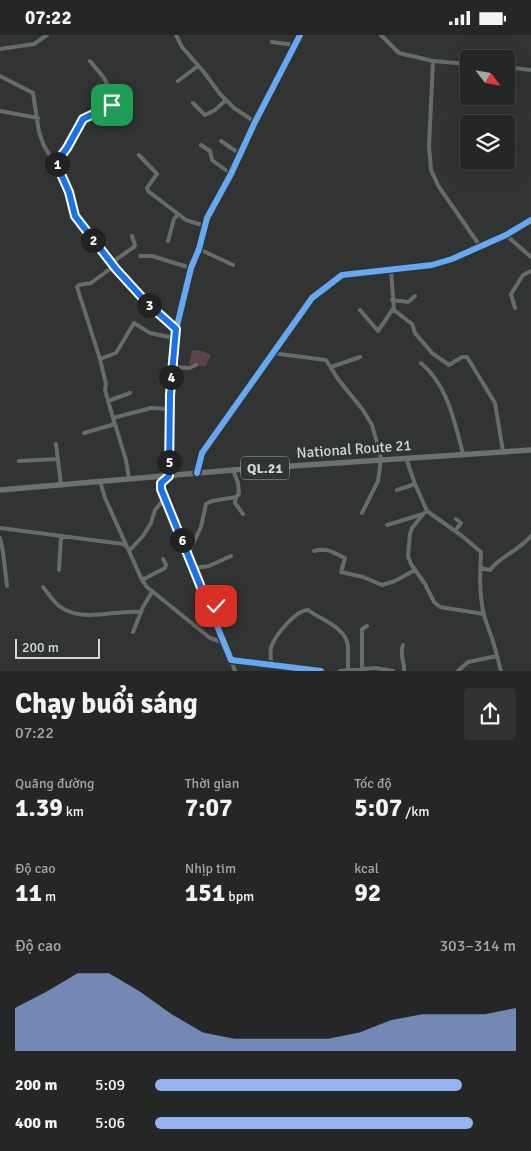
<!DOCTYPE html>
<html lang="vi">
<meta charset="utf-8">
<style>
body{margin:0;font-family:Signika,sans-serif;background:#313332;color:#f1f3f6;height:100vh;display:flex;flex-direction:column;font-size:19px;white-space:nowrap}
*{box-sizing:border-box;margin:0}
p{font-size:16px;color:#a3a5a7}
.icon{flex:none;width:28px;height:28px;fill:none;stroke:currentColor;stroke-width:2;stroke-linecap:round;stroke-linejoin:round}
.map{position:relative;height:636px;overflow:hidden}
.panel{display:flex;flex-direction:column;background:#252726;flex:1}
.panel>*{flex:none}
.needle{width:32px;rotate:121deg}
.buttons{position:absolute;left:460px;top:15px;display:grid;gap:10px}
.buttons a{display:grid;place-items:center;width:55px;height:55px;border-radius:5px;background:#252726;box-shadow:0 5px 20px #0002,0 0 0 1px #424443;font-size:25px}
.scale{position:absolute;left:15px;bottom:12px;width:85px;box-sizing:border-box;padding-left:5px;border:2px solid #d4d7d6;border-top:0;font-size:14px;line-height:18px;white-space:nowrap;color:#d4d7d6;-webkit-text-stroke:4px #303534;paint-order:stroke}
.pin{position:absolute;display:grid;place-items:center;width:42px;height:42px;color:#fff;margin:-21px;border-radius:10px;box-shadow:0 2px 8px #0006}
.km{position:absolute;width:25px;height:25px;margin:-12px;border-radius:50%;background:#222;color:#fff;font-size:14px;line-height:25px;text-align:center}
.round{display:grid;place-items:center;flex:none;width:52px;height:52px;border-radius:5px;background:#313332}
.headline{display:flex;align-items:center;justify-content:space-between;height:85px;padding:0 15px}
h1{font-size:28px;font-weight:700;line-height:38px}
.metrics{display:grid;grid-template-columns:repeat(3,1fr);gap:8px;height:85px;padding:5px 15px}
.metrics div{display:grid;align-content:center}
.metrics b{font-size:25px;font-weight:700}
.metrics small{font-size:14px;font-weight:400}
.metrics p{font-size:14px}
.chart{height:140px;padding:10px 15px}
.chart p{display:flex;justify-content:space-between}
.chart svg{width:100%;height:90px;margin-top:5px;fill:#95b2f1;opacity:.7}
ul{padding:0 15px;list-style:none;font-size:16px}
li{display:grid;grid-template-columns:80px 60px 1fr;align-items:center;height:38px}
li i{height:12px;border-radius:6px;background:#95b2f1}
.status{display:flex;justify-content:space-between;align-items:center;height:35px;padding:0 25px;background:#252726;direction:ltr}
.status svg{height:14px;fill:currentColor}
.map>svg:first-child{display:block}
.green{fill:#5b454b}
.lines{fill:none;stroke-linecap:round;stroke-linejoin:round}
.minor{stroke:#676b6a;stroke-width:4}
.highway{stroke:#6c7270;stroke-width:5.5}
.cycleway-casing{stroke:#303534;stroke-width:9}
.cycleway{stroke:#66a8f1;stroke-width:6}
.route-casing{stroke:#fff;stroke-width:10}
.route{stroke:#1a73e8;stroke-width:6}
.labels{text-anchor:middle;dominant-baseline:central;stroke-width:5;stroke-linejoin:round;paint-order:stroke}
.shield{fill:#303534;stroke:#a3a6a5;stroke-width:1}
.shield-label{font-size:14px;font-weight:bold;fill:#d4d7d6}
.street-label{font-size:15px;fill:#d4d7d6;stroke:#303534}
</style>
<div class="status"><b>07:22</b><svg viewBox="0 0 49 12"><path d="M0 12V9h3v3zM5 12V6h3v6zM10 12V3h3v9zM15 12V0h3v12zM26 1h20v11H26zM47 4h2v5h-2z"/></svg></div>
<div class="map">
<svg width="531" height="636" viewBox="0 0 531 636">
<rect width="100%" height="100%" fill="#313433"/>
<path class="green" d="M192,315L202,316L211,320L205,332L189,329Z"/>
<g class="lines">
<path class="minor" d="M176,0L182,12L203,36L220,59L234,73L255,87
M300,0L255,87L231,139L207,183L199,214L191,233L174,303L170,360L169,441L161,448V454L231,625L321,636
M381,0L399,18L433,26L469,29
M272,7L295,10
M0,14L34,9L47,0
M433,26L429,111L431,135L439,152L480,211
M506,32L531,35
M0,41L33,58L39,97L44,111L63,141L75,181L116,234L147,269L176,294
M178,46L198,31
M193,68L205,80L215,75L226,65
M0,76L38,83
M221,106L240,119
M201,110L210,116L212,125L231,139
M139,120L157,139L147,153L148,156L186,185L205,191
M56,128L67,113L83,84L116,68L104,43L90,26
M506,200L531,222
M168,206L174,184L178,179
M199,214L233,230
M140,221H152L191,233
M111,228L134,212L135,210L132,201
M391,235L394,275L412,289L415,298L432,318L449,330L462,322H467L495,368L503,416
M392,265L408,267L415,261
M515,273L511,259L523,240L531,236
M360,275L378,296L393,274
M272,318L326,325L338,344L363,375L372,390L378,411L381,424L378,446L362,478
M100,324L116,318L134,288L150,298L174,303
M421,328C448,351 454,385 463,419
M172,332L189,333L196,330
M331,332L360,322
M108,366L130,358
M113,383L105,355L106,349L100,324L77,252L79,250L91,248L114,231
M115,389L126,425L129,444
M84,398L115,389L113,383L151,373L170,374
M56,409L61,450
M406,423L415,449L427,476L462,501L481,517C480,538 479,560 484,580C488,594 494,606 497,621
M19,426L58,424
M233,435L238,448L239,459L236,462L235,468L243,479
M197,438L202,418L312,263L342,240L432,230L452,224L506,200L531,185
M100,446L105,463L142,545L147,552L210,603L222,607
M397,455L415,449
M424,478L412,493L410,499L408,521L411,529L425,549L434,567L440,572L484,579
M387,490L423,479
M0,493L123,509L126,511
M455,496L461,488L456,484
M0,503L3,517L7,551
M129,516L143,501L151,488L155,475L165,463
M314,516C327,512 334,518 345,523L341,537L363,542L382,550L395,546L415,535
M188,519L201,492L206,469L212,466L236,462
M194,533L209,531L231,521
M480,533L490,535C499,522 520,515 531,501
M59,535L61,501
M142,545L165,533L166,530L163,524
M43,552C48,558 53,566 59,571C83,589 115,574 141,577
M207,567L226,564
M209,572L223,570L233,574
M133,597L143,572L152,557
M403,610C399,620 405,627 404,636
M231,625L235,636
M271,629C271,624 270,618 271,613C274,601 296,575 308,575C321,585 346,592 348,611C348,619 348,627 348,635
M362,634V594L367,591
M340,636L375,633L393,636
M458,636L468,627L497,621L501,636"/>
<path class="highway" d="M0,455L233,435L531,415"/>
<g class="cycleway-casing">
<path id="cycleway" d="M300,0L255,87L231,139L207,183L199,214L191,233L174,303L170,360L169,441L161,448V454L231,625L321,636
M197,438L202,418L312,263L342,240L432,230L452,224L506,200L531,185"/>
</g>
<use href="#cycleway" class="cycleway"/>
</g>
<g class="lines">
<g class="route-casing">
<path id="route" d="M112,70L83,84L67,113L56,128L69,157L75,181L116,234L147,268L176,294L170,360L169,441L161,448V454L209,572L216,571"/>
</g>
<use href="#route" class="route"/>
</g>
<g class="labels">
<rect class="shield" x="241" y="421.5" width="48" height="23" rx="4"/>
<g class="shield-label">
<text x="265" y="433">QL.21</text>
</g>
<g class="street-label">
<text transform="translate(354 414) rotate(-4)">National Route 21</text>
</g>
</g>
</svg>
<div class="buttons">
<a><svg class="needle" viewBox="-14 -14 28 28"><path d="M0-13l5 13h-10z" fill="#e53935"/><path d="M0 13l5-13h-10z" fill="#a3a5a7"/></svg></a>
<a><svg class="icon" aria-label="layers" viewBox="0 0 24 24"><path d="M12 4l9 5-9 5-9-5zM3 14l9 5 9-5"/></svg></a>
</div>
<div class="scale">200 m</div>
<div class="pin" style="left:112px;top:70px;background:#1e9e55"><svg class="icon" aria-label="arrive" viewBox="0 0 24 24"><path d="M6 21V4h12l-3 4 3 4H6"/></svg></div>
<div class="pin" style="left:216px;top:571px;background:#d93025"><svg class="icon" aria-label="check" viewBox="0 0 24 24"><path d="M5 12l5 5 9-10"/></svg></div>
<b class="km" style="left:57px;top:129px">1</b>
<b class="km" style="left:93px;top:205px">2</b>
<b class="km" style="left:149px;top:270px">3</b>
<b class="km" style="left:171px;top:342px">4</b>
<b class="km" style="left:169px;top:427px">5</b>
<b class="km" style="left:182px;top:505px">6</b>
</div>
<section class="panel">
<div class="headline"><div><h1>Chạy buổi sáng</h1><p>07:22</p></div><a class="round"><svg class="icon" aria-label="share" viewBox="0 0 24 24"><path d="M12 15V3M7 8l5-5 5 5M5 13v7h14v-7"/></svg></a></div>
<div class="metrics">
<div><p>Quãng đường</p><b>1.39<small> km</small></b></div>
<div><p>Thời gian</p><b>7:07</b></div>
<div><p>Tốc độ</p><b>5:07<small> /km</small></b></div>
</div>
<div class="metrics">
<div><p>Độ cao</p><b>11<small> m</small></b></div>
<div><p>Nhịp tim</p><b>151<small> bpm</small></b></div>
<div><p>kcal</p><b>92</b></div>
</div>
<div class="chart"><p><span>Độ cao</span>303–314 m</p>
<svg viewBox="0 0 160 44" preserveAspectRatio="none"><path d="M0 44V23L10 15L20 6L30 6L40 15L50 26L60 35L70 38L80 38L90 38L100 38L110 35L120 29L130 26L140 26L150 26L160 23V44z"/></svg>
</div>
<ul>
<li><b>200 m</b>5:09<i style="width:85%"></i></li>
<li><b>400 m</b>5:06<i style="width:88%"></i></li>
</ul>
</section>
